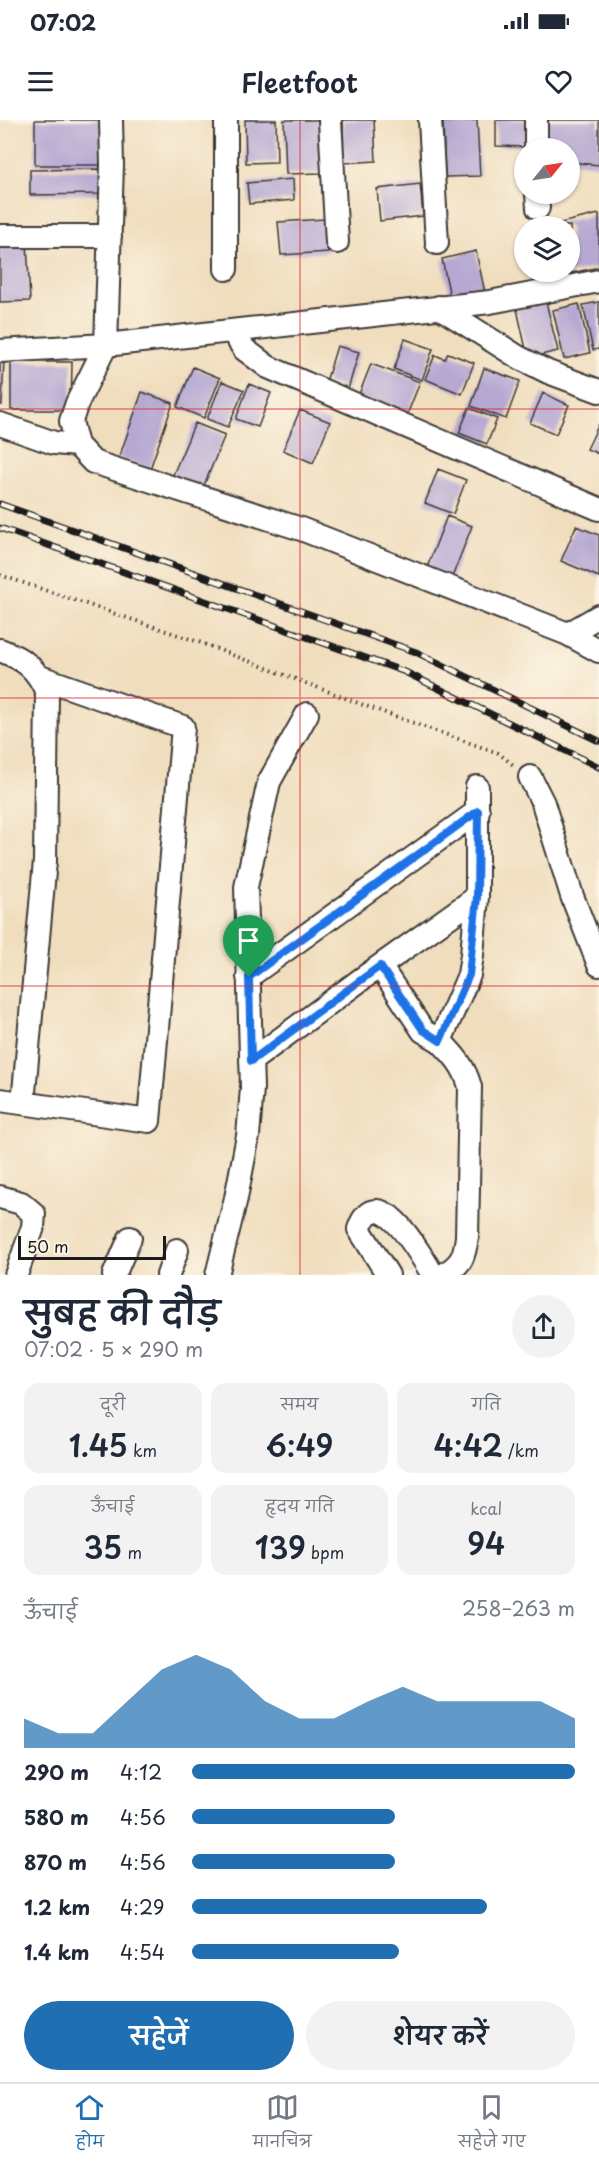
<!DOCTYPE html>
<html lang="hi">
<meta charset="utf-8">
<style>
body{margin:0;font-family:"Playpen Sans","Playpen Sans Deva",sans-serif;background:#f2f2f3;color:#1f2937;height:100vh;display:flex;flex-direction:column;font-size:22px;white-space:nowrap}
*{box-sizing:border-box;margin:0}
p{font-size:20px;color:#747a83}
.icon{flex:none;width:33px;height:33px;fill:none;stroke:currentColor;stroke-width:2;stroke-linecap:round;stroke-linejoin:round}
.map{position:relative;height:1155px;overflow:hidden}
.drawer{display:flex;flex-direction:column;background:#fff;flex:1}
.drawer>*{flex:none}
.needle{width:39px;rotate:60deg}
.controls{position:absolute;left:514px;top:18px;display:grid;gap:12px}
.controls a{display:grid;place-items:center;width:66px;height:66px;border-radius:50%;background:#fff;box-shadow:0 2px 4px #0004;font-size:30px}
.scale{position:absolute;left:18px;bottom:15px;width:148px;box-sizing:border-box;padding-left:6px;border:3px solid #1c1c1c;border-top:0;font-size:16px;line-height:21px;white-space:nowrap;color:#1c1c1c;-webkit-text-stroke:4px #fcf5e5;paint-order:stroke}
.pin{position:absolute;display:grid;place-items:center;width:51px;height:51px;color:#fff;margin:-62px -26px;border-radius:50% 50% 50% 0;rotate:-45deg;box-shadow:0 0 6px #0007}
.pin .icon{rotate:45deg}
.round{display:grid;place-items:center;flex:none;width:63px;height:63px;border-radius:32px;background:#f2f2f3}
.overview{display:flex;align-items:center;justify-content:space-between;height:102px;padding:0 24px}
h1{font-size:33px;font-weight:600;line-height:45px}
.stats{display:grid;grid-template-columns:repeat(3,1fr);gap:9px;height:102px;padding:6px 24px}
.stats div{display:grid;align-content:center;border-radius:15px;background:#f2f2f3;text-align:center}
.stats b{font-size:30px;font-weight:600}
.stats small{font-size:16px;font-weight:400}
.stats p{font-size:16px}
.chart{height:168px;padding:12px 24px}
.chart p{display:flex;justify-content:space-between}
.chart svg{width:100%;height:108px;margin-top:6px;fill:#1f6fb2;opacity:.7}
.primary-button{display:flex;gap:12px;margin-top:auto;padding:12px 24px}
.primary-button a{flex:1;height:69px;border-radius:36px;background:#1f6fb2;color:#fff;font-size:24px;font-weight:600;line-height:69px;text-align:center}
.primary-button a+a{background:#f2f2f3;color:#1f2937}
ul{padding:0 24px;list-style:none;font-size:20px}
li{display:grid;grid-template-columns:96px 72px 1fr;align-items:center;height:45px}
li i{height:15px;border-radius:8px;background:#1f6fb2}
.status{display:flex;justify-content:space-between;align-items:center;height:42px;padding:0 30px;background:#fff;direction:ltr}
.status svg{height:16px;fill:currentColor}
header{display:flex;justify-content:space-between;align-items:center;height:78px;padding:0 24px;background:#fff;font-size:27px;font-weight:600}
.dock{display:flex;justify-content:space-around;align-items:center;height:84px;border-top:2px solid #e0e1e3;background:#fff;font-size:16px;color:#747a83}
.dock a{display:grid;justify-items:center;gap:3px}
.dock .on{color:#1f6fb2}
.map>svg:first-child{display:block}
.building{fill:#b6a8d2}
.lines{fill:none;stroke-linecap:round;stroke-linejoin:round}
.minor-casing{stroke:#3c3934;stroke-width:26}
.path{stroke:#3c3934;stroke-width:4;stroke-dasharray:1.5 4.5;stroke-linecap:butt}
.minor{stroke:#fff;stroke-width:22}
.rail-casing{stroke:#1c1c1c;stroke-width:7}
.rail{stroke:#fcf5e5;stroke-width:4.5;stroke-dasharray:14;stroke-linecap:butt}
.route-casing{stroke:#fff;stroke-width:12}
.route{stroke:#1a73e8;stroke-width:8}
.grid{fill:none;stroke:#d62828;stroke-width:1.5;stroke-opacity:0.55}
</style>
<div class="status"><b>07:02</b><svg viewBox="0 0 49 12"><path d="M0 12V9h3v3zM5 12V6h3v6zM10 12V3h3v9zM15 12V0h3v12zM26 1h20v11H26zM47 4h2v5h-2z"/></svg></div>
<header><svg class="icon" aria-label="menu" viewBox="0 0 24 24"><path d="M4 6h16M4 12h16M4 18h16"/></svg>Fleetfoot<svg class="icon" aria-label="heart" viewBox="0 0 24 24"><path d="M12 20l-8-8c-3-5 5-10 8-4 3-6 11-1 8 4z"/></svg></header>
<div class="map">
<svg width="599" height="1155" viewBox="0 0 599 1155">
<rect width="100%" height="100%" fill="#fcf5e5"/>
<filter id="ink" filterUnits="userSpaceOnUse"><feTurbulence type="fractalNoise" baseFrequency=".0167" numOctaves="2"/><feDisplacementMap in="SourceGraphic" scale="12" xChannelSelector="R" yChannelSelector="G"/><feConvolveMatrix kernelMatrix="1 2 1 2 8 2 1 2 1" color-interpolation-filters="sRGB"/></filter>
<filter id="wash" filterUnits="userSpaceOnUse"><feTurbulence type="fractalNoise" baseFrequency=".008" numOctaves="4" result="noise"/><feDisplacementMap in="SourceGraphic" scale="24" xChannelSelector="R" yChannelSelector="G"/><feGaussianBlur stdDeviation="1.35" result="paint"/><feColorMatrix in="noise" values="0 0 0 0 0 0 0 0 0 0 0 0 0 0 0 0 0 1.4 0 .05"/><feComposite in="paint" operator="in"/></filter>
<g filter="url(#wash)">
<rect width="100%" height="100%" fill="#f0ddbd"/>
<g id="blocks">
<path class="building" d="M35,0H101L102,45H35Z
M245,0H276L277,42L246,43Z
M284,0H320L322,53L286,54Z
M343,0H374L376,41L344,43Z
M477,0L480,56L445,57L443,2Z
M496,0H530V27L496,26Z
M543,0H599V45L570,42V28H541Z
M102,49V74L30,75V50Z
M293,59L294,80L249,84L247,63Z
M420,64L423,96L380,101L377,69Z
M599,94V147L567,154L566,152H570V106H556V104Z
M325,99L328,132L281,135L278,102Z
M27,123L30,181L0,182V125Z
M476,131L485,173L451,181L442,139Z
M545,178L558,231L528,238L516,185Z
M599,182V229L593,230L583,185Z
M579,184L590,233L564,239L553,190Z
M405,219L433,229L422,260L394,249Z
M337,226L359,232L348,269L326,262Z
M448,233L474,243L462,274L425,259L435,235L445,239Z
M0,240H4L2,285H0Z
M11,242H72L71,290H11Z
M371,244L420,262L407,295L358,277Z
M193,247L220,258L204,298L177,287Z
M484,248L520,261L506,299L471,286Z
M222,261L244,270L228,307L207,299Z
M249,264L271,273L258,307L236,299Z
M142,272L173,283L150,349L119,338Z
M543,273L569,285L556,314L530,303Z
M469,288L497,299L487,324L459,313Z
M300,290L330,302L313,343L283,330Z
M195,303L225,315L202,370L172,357Z
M599,304V334L587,329Z
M438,349L466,360L453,394L425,383Z
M447,396L472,406L451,460L426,450Z
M576,406L599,415V457L561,441Z"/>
</g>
</g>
<g filter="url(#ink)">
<use href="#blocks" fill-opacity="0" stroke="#3c3934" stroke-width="1.5"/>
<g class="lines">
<g class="minor-casing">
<path id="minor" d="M111,0L112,45L106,225L77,283L71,301L77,325L93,342L301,409L568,514L599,531
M330,0L337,122
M430,0L437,123
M536,0V28
M537,74L538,88
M0,116H110
M226,149V0
M439,187L518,237L548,252L599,271
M232,211L244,229L268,247L599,389
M0,231L106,225L490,182L599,161
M0,304L54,323L77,325
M568,514L599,496
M0,530C24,539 37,548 47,573L45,741L23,983
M530,657L543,683L572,776L599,845
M380,846L423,911L440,921
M248,857L478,691
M251,941L363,858L477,777
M0,980L149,1001L183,607L40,557
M0,1077L21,1083L34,1094L33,1107L16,1155
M114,1155L130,1118
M168,1155L177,1130
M217,1155L236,1078L248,1016L252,968L246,767L269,662L307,594
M388,1155L359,1109C377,1055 422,1137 433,1155
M444,1155C462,1143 464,1138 467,1117L470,967C465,947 454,935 440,921L469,855L472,835L477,777V667"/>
</g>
<path class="path" d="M0,455L196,521L366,586L498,633L516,647"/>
<use href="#minor" class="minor"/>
<g class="rail-casing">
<path id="rail" d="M0,384L416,532L599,621
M0,408L405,552L599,647"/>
</g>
<use href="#rail" class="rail"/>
</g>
</g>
<g class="lines" filter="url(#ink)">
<g class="route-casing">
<path id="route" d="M478,691L477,777L469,855L440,921L423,910L380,846L251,941L249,857Z"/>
</g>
<use href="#route" class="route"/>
</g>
<path class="grid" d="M300,0V1155M0,289H599M0,578H599M0,866H599"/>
</svg>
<div class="controls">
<a><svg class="needle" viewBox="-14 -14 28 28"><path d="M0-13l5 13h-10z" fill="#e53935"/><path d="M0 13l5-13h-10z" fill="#747a83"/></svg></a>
<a><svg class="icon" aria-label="layers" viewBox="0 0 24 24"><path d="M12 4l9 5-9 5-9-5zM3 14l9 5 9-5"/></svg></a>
</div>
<div class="scale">50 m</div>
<div class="pin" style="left:249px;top:857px;background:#1e9e55"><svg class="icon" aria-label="arrive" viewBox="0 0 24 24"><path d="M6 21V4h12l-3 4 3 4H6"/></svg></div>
</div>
<section class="drawer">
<div class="overview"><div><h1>सुबह की दौड़</h1><p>07:02 · 5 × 290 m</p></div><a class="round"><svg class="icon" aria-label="share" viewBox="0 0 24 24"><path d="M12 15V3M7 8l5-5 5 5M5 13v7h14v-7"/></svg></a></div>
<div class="stats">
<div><p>दूरी</p><b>1.45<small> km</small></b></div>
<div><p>समय</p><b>6:49</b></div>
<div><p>गति</p><b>4:42<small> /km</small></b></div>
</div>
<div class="stats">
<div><p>ऊँचाई</p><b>35<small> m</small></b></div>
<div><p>हृदय गति</p><b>139<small> bpm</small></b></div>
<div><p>kcal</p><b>94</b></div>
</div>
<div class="chart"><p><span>ऊँचाई</span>258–263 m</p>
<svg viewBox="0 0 160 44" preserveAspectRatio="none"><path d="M0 44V32L10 38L20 38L30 25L40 12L50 6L60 12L70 25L80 32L90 32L100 25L110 19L120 25L130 25L140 25L150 25L160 32V44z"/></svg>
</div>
<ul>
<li><b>290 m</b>4:12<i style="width:100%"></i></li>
<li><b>580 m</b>4:56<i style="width:53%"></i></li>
<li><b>870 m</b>4:56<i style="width:53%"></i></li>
<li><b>1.2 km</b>4:29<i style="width:77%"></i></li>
<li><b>1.4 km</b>4:54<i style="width:54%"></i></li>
</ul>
<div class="primary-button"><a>सहेजें</a><a>शेयर करें</a></div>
</section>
<nav class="dock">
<a class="on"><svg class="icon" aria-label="home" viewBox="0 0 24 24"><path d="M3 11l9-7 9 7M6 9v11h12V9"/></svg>होम</a>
<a><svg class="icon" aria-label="map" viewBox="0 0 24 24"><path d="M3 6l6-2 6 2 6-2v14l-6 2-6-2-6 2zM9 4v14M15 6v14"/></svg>मानचित्र</a>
<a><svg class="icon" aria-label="saved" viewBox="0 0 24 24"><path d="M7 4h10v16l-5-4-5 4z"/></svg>सहेजे गए</a>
</nav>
